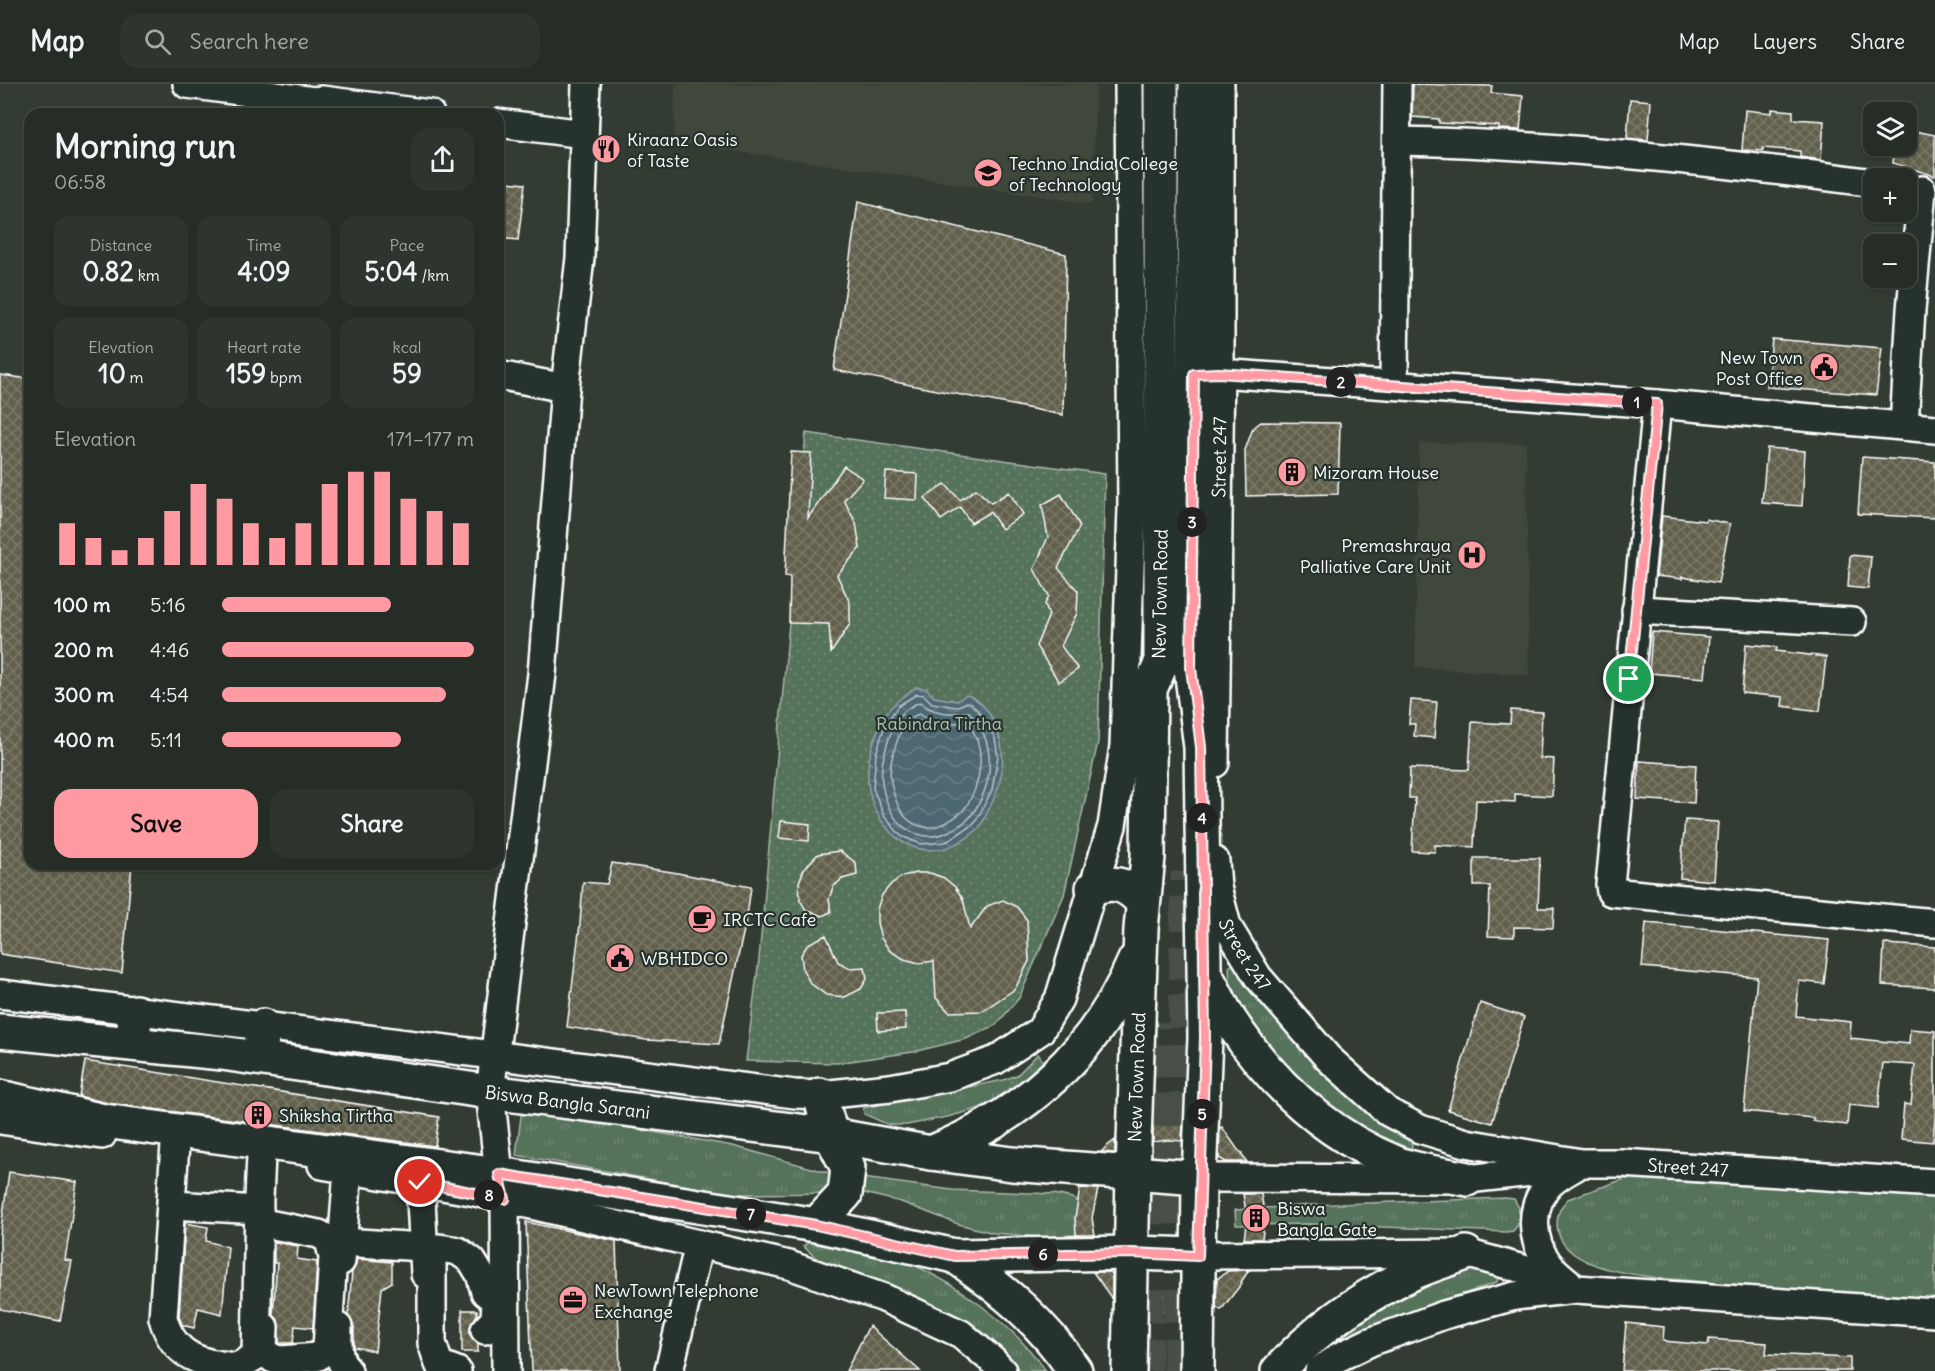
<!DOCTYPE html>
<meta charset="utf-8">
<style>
body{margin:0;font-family:Delius,sans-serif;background:#2e352e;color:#f1f3f6;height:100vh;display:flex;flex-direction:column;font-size:22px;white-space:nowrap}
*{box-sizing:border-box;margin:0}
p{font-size:20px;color:#a4a8a7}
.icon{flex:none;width:33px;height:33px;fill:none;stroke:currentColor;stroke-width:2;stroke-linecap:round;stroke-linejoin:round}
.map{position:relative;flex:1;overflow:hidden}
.sheet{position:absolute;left:24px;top:24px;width:480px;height:762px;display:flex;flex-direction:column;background:#262d26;border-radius:18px;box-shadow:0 2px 4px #0004,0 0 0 2px #424943}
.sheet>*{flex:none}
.fabs{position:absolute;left:1863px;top:18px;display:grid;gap:12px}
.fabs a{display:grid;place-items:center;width:54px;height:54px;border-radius:12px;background:#262d26;box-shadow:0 2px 4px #0004,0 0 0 2px #424943;font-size:30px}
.pin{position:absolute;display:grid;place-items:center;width:51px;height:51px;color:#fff;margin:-26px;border:3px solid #fff;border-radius:50%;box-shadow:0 2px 6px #0007}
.km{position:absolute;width:30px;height:30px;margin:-15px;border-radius:50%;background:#222;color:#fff;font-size:16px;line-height:30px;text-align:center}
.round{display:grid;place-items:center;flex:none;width:63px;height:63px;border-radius:18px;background:#2e352e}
.summary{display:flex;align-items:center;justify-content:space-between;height:102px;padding:0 30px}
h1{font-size:33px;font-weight:700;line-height:45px}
.figures{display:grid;grid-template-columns:repeat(3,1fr);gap:9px;height:102px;padding:6px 30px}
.figures div{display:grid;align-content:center;border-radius:15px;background:#2e352e;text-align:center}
.figures b{font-size:26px;font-weight:700}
.figures small{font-size:16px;font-weight:400}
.figures p{font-size:16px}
.chart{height:168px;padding:12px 30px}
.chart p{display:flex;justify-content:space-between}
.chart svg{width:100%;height:108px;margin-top:6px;stroke:#ff9aa2;stroke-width:6}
.primary-button{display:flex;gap:12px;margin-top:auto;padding:12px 30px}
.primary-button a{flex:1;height:69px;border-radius:18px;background:#ff9aa2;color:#111;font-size:24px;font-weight:700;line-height:69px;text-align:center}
.primary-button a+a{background:#2e352e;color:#f1f3f6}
ul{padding:0 30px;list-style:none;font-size:20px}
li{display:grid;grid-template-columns:96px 72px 1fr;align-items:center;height:45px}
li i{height:15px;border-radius:8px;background:#ff9aa2}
header{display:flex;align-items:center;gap:36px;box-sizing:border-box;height:84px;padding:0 30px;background:#262d26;border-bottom:2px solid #424943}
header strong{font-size:28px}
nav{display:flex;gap:33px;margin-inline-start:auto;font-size:21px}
.search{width:420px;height:54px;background:#2e352e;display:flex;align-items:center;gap:15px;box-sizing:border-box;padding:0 21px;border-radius:18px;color:#a4a8a7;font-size:22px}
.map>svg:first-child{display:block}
.built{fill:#40473b}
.grass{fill:url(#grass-tufts);stroke:#aab8ac;stroke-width:1.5}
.park{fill:url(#park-dots);stroke:#aab8ac;stroke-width:1.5}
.water{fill:url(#water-waves);stroke:#95a4ab;stroke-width:1.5}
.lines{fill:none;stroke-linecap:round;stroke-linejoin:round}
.shore{stroke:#b8c3c7;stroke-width:1.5}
.building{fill:url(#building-cross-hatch);stroke:#fff;stroke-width:1.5}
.major-tunnel{stroke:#465047;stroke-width:33;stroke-dasharray:33 16;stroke-linecap:butt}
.minor-casing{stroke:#fff;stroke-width:32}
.major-casing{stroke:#fff;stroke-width:38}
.minor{stroke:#26332d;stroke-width:27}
.major{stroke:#26332d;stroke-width:33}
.route-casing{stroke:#fff;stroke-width:12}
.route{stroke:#ff9aa2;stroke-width:8}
.labels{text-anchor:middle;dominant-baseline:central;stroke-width:4.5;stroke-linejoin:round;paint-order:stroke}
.poi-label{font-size:18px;fill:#fff;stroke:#26332d;text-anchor:start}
.street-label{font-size:18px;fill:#fff;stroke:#26332d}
.park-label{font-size:18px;fill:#b2c0b5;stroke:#26332d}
</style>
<header>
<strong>Map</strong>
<div class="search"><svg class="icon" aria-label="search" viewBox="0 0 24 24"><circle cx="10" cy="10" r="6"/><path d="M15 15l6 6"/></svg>Search here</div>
<nav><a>Map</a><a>Layers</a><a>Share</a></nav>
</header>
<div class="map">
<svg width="1935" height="1287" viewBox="0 0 1935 1287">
<defs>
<pattern id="grass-tufts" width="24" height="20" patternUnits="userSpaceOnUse" patternTransform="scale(1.5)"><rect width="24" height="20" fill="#55725a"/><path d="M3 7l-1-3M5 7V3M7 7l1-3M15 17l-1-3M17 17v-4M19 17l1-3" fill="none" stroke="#6e8773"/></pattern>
<pattern id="park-dots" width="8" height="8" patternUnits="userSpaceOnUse" patternTransform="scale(1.5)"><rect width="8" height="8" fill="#55725a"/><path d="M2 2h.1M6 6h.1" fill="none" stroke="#6e8773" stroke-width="1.8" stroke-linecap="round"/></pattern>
<pattern id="water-waves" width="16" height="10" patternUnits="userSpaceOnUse" patternTransform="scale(1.5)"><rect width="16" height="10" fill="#4e6873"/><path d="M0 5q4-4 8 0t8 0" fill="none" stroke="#697f88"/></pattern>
<pattern id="building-cross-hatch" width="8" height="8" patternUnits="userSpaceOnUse" patternTransform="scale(1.5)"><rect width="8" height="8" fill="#62614d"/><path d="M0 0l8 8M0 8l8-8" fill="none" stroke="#7a7968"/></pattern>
</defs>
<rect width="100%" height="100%" fill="#323c33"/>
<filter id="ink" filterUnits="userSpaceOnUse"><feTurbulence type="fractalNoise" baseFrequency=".0167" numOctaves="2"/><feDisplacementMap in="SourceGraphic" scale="12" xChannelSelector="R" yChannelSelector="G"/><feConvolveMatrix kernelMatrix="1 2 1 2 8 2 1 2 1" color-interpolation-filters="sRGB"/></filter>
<g filter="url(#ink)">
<path class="built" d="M675,0H1096L1092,120L674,58Z
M1419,359H1526L1529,591L1415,583Z"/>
<path class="grass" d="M1233,880L1237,881L1385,1041L1411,1057L1412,1061L1411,1066L1406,1069L1393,1066L1293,1001L1238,922L1230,899L1229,883Z
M1038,970L1048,984L1005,1012L977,1025L947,1033L907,1041H889L864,1030L863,1024L1004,996L1017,991Z
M522,1025L733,1062L833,1090L952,1106L1054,1110L1072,1114L1085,1122L1080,1148L1075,1151L1039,1153L994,1149L958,1140L901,1118L864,1109L732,1110L516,1071Z
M1655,1092L1935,1113V1217L1658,1194C1626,1190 1559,1182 1557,1141C1557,1130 1560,1123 1568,1115L1630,1093Z
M1506,1114L1514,1115L1519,1124L1518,1141L1513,1147L1506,1148L1309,1140L1236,1141L1235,1126L1311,1121Z
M816,1154C844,1161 874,1166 901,1176C954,1196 1014,1241 1046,1287H1019L1009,1273L951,1230L821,1178L803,1162Z
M1478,1183L1494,1188L1498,1195L1497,1198L1394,1236L1320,1271L1303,1287H1288L1354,1231L1456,1188Z"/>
<path class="park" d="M806,349L1105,390L1098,658L1064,811L1019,914L996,941L966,955L913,968L837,979L746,977L759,875Z"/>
<path class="water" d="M916,603L927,605L934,613L957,617L966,611C979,614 988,626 994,639C1008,668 1004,697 989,725C986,731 983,740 978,745C949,771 913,775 887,744C867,721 864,691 872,663C882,630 888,622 916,603Z"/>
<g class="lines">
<path class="shore" d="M917,610L924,611L932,619L956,623L967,618L971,619L985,635L995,655L998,672L992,706L975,739L946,758L921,760L901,752L884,732L873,704L876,670L885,641L898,622Z
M921,618C933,631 954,630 969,628C997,658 995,700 970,733C966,738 960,741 955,744C929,761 900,750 888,721C881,703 879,688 885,668C890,648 898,624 921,618Z
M919,630C932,638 952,640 966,638C989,662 981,703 963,727C960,730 955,733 952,735C930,750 907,744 897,719C890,701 888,688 893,670C898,655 902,635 919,630Z"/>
</g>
<path class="building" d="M1413,0L1492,2L1491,9L1523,12L1520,46L1499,45V42L1439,39V35L1412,33Z
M1630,15L1651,17L1648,56L1627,54Z
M1772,25L1793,27V35L1824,37L1821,76L1800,73V67L1763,64V67L1742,66L1745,26L1772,29Z
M1906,45L1935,51V92L1893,79L1895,62H1906Z
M498,97L525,100L518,156L498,154Z
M858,118L1066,170L1063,331L834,286Z
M1772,255L1882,264L1876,311L1767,303Z
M0,291L30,295V780H132L122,889L0,870Z
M1261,338L1340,339L1338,410L1246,412L1245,366L1253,344Z
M1767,364L1805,367L1802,422L1762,419Z
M791,368L811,369L808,434L844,382L863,395L844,416L856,439L860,464L837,491L850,519V540L831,569L829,540L789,539L790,493L785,492Z
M1862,373L1935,378V434L1858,430Z
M886,388L918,390L917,416L884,414Z
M945,400L960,416L976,405L991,419L1009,408L1023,430L1002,445L990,428L971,439L960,423L941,436L925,414Z
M1061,410L1080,442L1058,484L1078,507L1077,529L1061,562L1078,585L1059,598L1036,562L1049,531L1045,520L1049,512L1034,485L1048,453L1042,421Z
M1662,432L1705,437L1706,435L1730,440L1718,499L1682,493V495L1656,492Z
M1850,471L1871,473L1868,505L1848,503Z
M1652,548L1709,553L1705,594L1649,589Z
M1746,560L1777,563L1776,567L1826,573L1820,627L1782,622L1783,613L1742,609Z
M1411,616L1437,618L1434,654L1414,652L1415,640H1409Z
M1511,626L1542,628L1540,674L1554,675L1552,712L1515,710V718L1476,716L1474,763L1435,761V768L1412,767L1415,714H1409L1410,684L1469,686L1472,638L1510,640Z
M1639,677L1696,681L1694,719L1637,715Z
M1685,736L1718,738L1714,797L1680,794Z
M781,737L810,740L809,757L779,754Z
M840,767L856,779L857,791L842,795L833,803L829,815L831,828L822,832L806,826L800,816L799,798L804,785L818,770Z
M1474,774H1540L1538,824H1554L1553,844L1514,843V853L1488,852L1490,802H1474Z
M612,779L672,788L751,803L747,832L719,960L646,956L567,943L580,840L583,798L607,800Z
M916,789H930L944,794L955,803L963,815L970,845L987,822L1003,816L1017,823L1027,836L1029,877L1015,905L982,927L949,928L936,914L934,877L919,879L904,875L890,867L881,854L877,839V825L882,811L891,800L903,792Z
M1646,839L1829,856L1824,900L1799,897L1796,932L1851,938L1850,954L1909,960L1910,945L1935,947V1034L1933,1058L1901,1055L1904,1020L1911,1021L1915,981L1883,979L1878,1024L1849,1021L1847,1041L1813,1037V1034L1744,1027L1757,893L1642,883Z
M826,851L838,878L850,884L865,883L867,895L861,905L845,913L826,911L810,899L803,886L801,871L808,860Z
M1884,860L1935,863V904L1882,901Z
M1480,919L1524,933L1492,1039L1448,1026Z
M905,928L906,945L878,947L877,929Z
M85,977L439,1033L435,1062L107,1019L79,1012Z
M1169,1038L1183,1039L1182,1057L1169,1056L1153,1058V1040Z
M1222,1043L1238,1066L1242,1069L1241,1070L1247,1078H1226L1219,1074L1220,1044Z
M1115,1056V1069L1101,1068L1106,1063Z
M9,1088L77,1098L65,1176L72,1177L60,1237L0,1225V1151Z
M1080,1104L1098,1105L1092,1134L1095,1151H1076L1075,1134Z
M1243,1110H1261L1265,1133L1262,1155H1244L1247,1134Z
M526,1138L616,1157L620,1287H532Z
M185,1139L208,1143L206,1157L228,1163L222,1230L198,1224L194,1244L182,1241L179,1232Z
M274,1158L298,1162L297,1175L317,1178L313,1244L295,1242L293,1259H279L278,1236L273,1230L277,1179H274Z
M357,1175L392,1178V1198L382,1204L375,1267L354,1263V1243L348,1232L352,1188Z
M1249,1186L1241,1198L1242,1199L1221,1226L1216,1223L1217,1195L1228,1187Z
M1093,1188H1110L1112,1191V1215Z
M1149,1208L1170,1211L1179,1210V1228L1149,1226Z
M462,1226H477V1231L470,1243V1251L478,1259V1268H462Z
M1626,1239L1664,1243L1663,1257L1708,1261L1709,1255L1767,1259L1766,1270L1850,1274V1287H1622Z
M869,1242L920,1287H846Z"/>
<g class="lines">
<path class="major-tunnel" d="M1146,1287L1154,938
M1180,1287L1187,788"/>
<g class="minor-casing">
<g id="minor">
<path d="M187,0L314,17"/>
<path d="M309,30L314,17L322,16L430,30"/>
<path d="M498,39L584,50"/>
<path d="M1397,57C1556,60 1715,77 1874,99"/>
<path d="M1202,289H1219L1657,320L1935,345"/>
<path d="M498,291L565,304"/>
<path d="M1394,301L1397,0"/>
<path d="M1657,320L1610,801L1611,808L1935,839"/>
<path d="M1904,342L1911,226L1922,106"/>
<path d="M1636,526L1852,538"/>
<path id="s1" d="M1215,679L1220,278V0"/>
<path id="s2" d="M1215,777L1217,803L1227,842L1258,893L1328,974L1388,1028L1420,1045L1466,1059L1581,1079H1622L1935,1099"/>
<path d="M0,910L360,954L795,1010L820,1011L890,1004L950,993L996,976L1040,947L1059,915L1112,742L1124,662L1132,424L1129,0"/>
<path d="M0,1036L102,1051"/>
<path d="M175,1061L163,1234C171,1264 190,1277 220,1281C224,1281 231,1283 235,1283C241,1282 250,1275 256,1272L259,1114L261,1072"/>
<path d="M322,1081L471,1107L789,1181L884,1214L961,1250L993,1277L1002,1287"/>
<path d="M1199,1094L1467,1095L1532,1088L1562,1082"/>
<path d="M420,1098L425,1190"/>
<path d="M172,1121L259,1126"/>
<path d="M342,1158L423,1163"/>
<path d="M1198,1171L1466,1169L1526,1186L1572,1204"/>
<path d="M341,1177L348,1086"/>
<path d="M1568,1198C1561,1192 1553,1186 1548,1179C1531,1157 1529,1123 1548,1102C1555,1094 1566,1088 1575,1083"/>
<path d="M264,1243L263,1265L273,1275L283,1276L317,1273L327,1264L333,1173L329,1156L319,1150L268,1140"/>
<path d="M338,1243C338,1260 336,1274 348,1287"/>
<path d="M457,1287L439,1280L432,1259V1170L439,1164L458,1167L472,1177L480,1190L485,1208L496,1217L495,1235L485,1246"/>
<path d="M506,1287L505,1115L499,1090L490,1008L542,590L565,304L580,174L586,0"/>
<path d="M669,1287L699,1160"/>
<path d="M1319,1287L1337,1274L1370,1258L1444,1231L1515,1212L1576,1205L1935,1229"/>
</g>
</g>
<g class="major-casing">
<g id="major">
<path d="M1196,0L1191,584L1201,663L1205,954L1199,1094L1197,1287"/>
<path d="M1093,804C1116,796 1127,801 1143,818"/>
<path d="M1207,894C1215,908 1222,924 1231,938C1272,1000 1326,1050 1396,1079C1416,1087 1445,1090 1467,1095"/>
<path id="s3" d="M0,947L222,969L490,1008L831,1051L931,1069L1012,1080L1199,1094"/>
<path d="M132,960L136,928"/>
<path d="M260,974L263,942"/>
<path d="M0,1013L104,1037L499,1090L816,1141L955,1172L1132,1169L1198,1171"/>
<path d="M931,1069C1023,1032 1096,969 1135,876"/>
<path d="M816,1141L845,1110L848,1084L831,1051L820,1011"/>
<path d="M955,1172C1002,1205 1043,1238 1075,1287"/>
<path id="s4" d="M1129,1287L1133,1089L1141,845L1148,773L1150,605L1161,580V0"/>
<path d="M1278,1287C1317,1244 1365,1210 1417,1187C1433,1180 1450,1175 1466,1169"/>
</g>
</g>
<use href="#minor" class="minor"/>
<use href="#major" class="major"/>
</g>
</g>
<g class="lines" filter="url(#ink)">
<g class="route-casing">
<path id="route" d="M420,1098L505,1115L499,1090L816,1141L955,1172L1132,1169L1198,1172L1205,954L1201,663L1191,584L1194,290L1219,289L1657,320L1629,595"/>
</g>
<use href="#route" class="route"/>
</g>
<defs>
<g id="restaurant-disc" transform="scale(1.5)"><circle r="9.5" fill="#ff9aa2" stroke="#26332d"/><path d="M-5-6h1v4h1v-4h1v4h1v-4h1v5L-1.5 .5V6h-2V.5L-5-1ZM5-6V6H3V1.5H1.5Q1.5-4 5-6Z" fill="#111"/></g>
<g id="university-disc" transform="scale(1.5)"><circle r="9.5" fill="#ff9aa2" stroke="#26332d"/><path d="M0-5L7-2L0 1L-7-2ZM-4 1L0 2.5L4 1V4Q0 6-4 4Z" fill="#111"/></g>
<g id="civic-disc" transform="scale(1.5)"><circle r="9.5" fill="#ff9aa2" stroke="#26332d"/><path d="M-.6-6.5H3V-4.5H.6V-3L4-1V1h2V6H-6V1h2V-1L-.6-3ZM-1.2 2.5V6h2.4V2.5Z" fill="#111"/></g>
<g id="building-disc" transform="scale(1.5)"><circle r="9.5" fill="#ff9aa2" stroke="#26332d"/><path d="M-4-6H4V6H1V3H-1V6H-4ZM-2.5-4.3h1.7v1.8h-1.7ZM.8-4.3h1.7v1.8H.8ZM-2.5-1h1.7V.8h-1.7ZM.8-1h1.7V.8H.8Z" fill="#111"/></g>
<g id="hospital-disc" transform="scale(1.5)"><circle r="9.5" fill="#ff9aa2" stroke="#26332d"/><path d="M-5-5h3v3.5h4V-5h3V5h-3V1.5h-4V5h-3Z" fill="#111"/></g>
<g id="cafe-disc" transform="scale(1.5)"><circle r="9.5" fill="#ff9aa2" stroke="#26332d"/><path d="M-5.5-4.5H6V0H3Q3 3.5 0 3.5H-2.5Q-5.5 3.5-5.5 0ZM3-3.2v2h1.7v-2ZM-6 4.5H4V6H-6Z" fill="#111"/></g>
<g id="office-disc" transform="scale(1.5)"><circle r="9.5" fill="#ff9aa2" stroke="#26332d"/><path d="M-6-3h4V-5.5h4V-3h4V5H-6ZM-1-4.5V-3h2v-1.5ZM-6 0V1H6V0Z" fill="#111"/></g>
</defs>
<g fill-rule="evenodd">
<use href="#restaurant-disc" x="606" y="65"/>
<use href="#university-disc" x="988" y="89"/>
<use href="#civic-disc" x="1824" y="283"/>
<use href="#building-disc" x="1292" y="388"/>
<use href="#hospital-disc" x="1472" y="471"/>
<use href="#cafe-disc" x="702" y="835"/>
<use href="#civic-disc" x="620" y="874"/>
<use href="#building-disc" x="258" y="1031"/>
<use href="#building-disc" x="1256" y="1134"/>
<use href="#office-disc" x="573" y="1216"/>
</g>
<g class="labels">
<g class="poi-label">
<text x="627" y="55">Kiraanz Oasis<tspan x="627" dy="21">of Taste</tspan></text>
<text x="1009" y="79">Techno India College<tspan x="1009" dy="21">of Technology</tspan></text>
<text x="1803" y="273" text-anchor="end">New Town<tspan x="1803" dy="21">Post Office</tspan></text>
<text x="1313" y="388">Mizoram House</text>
<text x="1451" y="461" text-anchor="end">Premashraya<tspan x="1451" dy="21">Palliative Care Unit</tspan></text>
<text x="723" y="835">IRCTC Cafe</text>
<text x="641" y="874">WBHIDCO</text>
<text x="279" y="1031">Shiksha Tirtha</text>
<text x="1277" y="1124">Biswa<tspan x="1277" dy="21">Bangla Gate</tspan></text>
<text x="594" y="1206">NewTown Telephone<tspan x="594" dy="21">Exchange</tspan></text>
</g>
<g class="street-label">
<text stroke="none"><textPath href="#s1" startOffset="306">Street 247</textPath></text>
<text transform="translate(1160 510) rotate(-89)">New Town Road</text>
<text stroke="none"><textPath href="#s2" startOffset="100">Street 247</textPath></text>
<text stroke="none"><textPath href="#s4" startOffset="294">New Town Road</textPath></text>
<text stroke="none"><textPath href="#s3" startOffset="572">Biswa Bangla Sarani</textPath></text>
<text stroke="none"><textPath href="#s2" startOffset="622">Street 247</textPath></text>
</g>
<g class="park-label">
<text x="939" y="639">Rabindra Tirtha</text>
</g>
</g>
</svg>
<div class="fabs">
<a><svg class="icon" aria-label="layers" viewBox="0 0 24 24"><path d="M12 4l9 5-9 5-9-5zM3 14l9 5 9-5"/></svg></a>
<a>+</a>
<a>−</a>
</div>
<div class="pin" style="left:1629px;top:595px;background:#1e9e55"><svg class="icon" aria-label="arrive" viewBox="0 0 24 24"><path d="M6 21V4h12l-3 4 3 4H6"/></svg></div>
<div class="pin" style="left:420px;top:1098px;background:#d93025"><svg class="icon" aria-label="check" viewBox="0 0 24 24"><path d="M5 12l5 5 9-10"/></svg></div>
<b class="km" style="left:1637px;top:318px">1</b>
<b class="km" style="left:1341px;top:298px">2</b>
<b class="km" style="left:1192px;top:438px">3</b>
<b class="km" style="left:1202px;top:734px">4</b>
<b class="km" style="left:1202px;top:1030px">5</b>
<b class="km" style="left:1043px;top:1170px">6</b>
<b class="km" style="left:751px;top:1130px">7</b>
<b class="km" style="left:489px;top:1111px">8</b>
<section class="sheet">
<div class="summary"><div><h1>Morning run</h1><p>06:58</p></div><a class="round"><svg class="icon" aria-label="share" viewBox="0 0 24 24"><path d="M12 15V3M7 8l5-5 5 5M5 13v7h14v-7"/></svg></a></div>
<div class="figures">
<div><p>Distance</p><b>0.82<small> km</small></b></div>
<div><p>Time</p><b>4:09</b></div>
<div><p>Pace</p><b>5:04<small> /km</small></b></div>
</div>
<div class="figures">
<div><p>Elevation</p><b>10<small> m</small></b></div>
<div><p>Heart rate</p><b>159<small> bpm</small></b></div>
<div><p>kcal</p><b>59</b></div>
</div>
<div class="chart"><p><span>Elevation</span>171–177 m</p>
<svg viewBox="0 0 160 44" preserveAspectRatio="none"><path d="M5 44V27M15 44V33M25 44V38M35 44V33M45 44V22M55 44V11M65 44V17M75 44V27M85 44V33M95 44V27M105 44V11M115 44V6M125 44V6M135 44V17M145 44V22M155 44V27"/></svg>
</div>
<ul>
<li><b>100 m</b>5:16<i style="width:67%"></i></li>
<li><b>200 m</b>4:46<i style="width:100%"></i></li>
<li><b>300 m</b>4:54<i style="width:89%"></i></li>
<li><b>400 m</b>5:11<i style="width:71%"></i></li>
</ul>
<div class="primary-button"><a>Save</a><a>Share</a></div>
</section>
</div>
